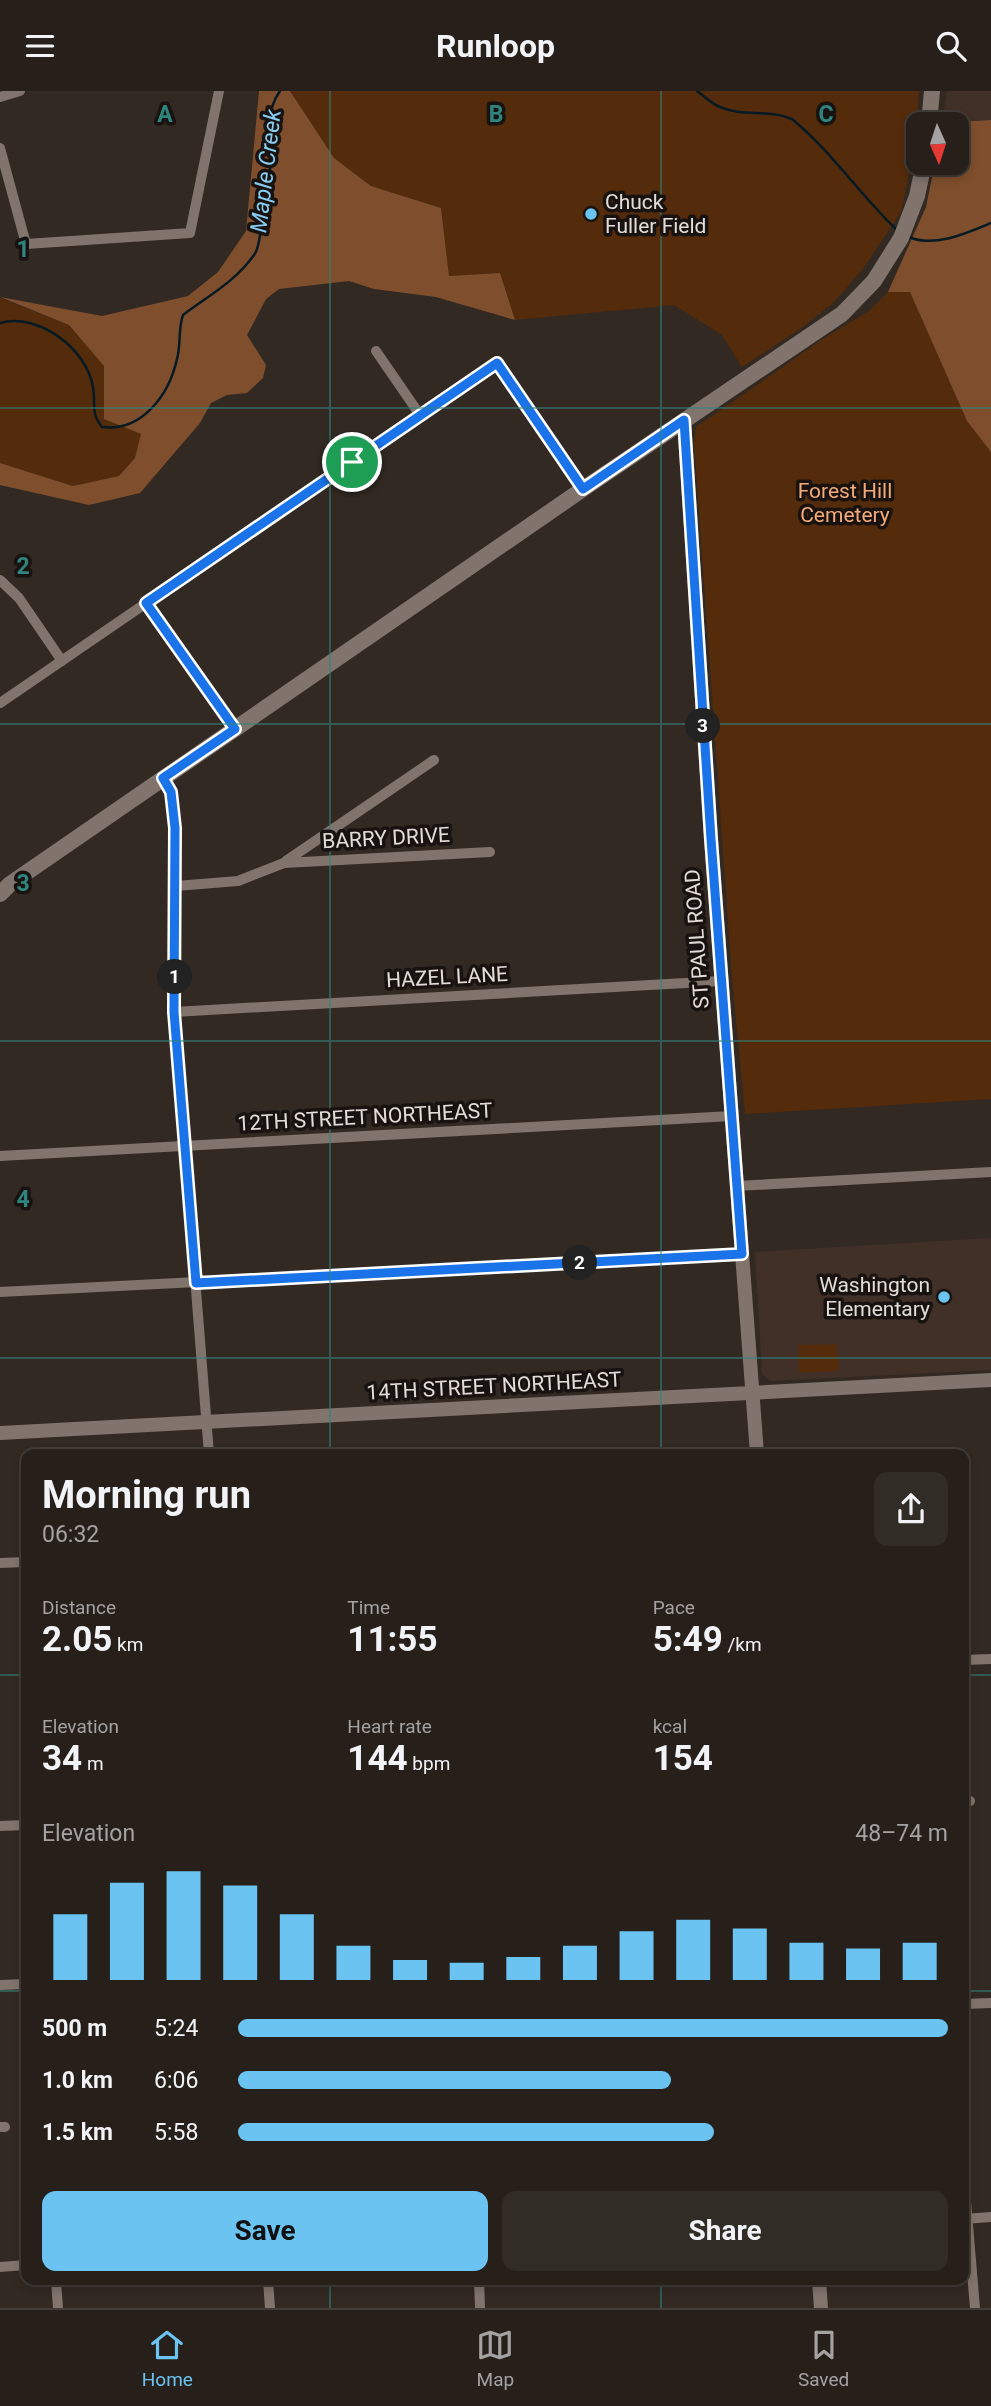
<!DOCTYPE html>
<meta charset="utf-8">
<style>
body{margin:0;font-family:Roboto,sans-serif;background:#322c27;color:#f1f3f6;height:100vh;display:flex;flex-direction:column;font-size:26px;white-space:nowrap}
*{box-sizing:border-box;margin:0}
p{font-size:23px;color:#a4a2a2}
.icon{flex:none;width:38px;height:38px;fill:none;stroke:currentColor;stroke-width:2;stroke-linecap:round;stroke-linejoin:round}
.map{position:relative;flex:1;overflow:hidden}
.sheet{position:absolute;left:21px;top:1358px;width:948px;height:836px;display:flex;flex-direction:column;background:#261f1a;border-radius:14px;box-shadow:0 4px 10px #0003,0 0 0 2px #423d39}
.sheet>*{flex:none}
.needle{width:46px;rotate:177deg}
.buttons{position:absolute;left:906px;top:21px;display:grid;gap:14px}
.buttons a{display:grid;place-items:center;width:63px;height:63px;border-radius:14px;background:#261f1a;box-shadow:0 4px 10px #0003,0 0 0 2px #423d39;font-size:35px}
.pin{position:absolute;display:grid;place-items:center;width:60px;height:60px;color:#fff;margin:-30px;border:4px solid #fff;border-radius:50%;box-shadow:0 2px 7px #0007}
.km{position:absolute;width:35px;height:35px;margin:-18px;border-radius:50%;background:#222;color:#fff;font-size:19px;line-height:35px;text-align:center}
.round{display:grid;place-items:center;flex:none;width:74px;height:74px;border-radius:14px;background:#322c27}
.overview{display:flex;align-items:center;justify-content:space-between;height:119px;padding:0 21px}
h1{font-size:38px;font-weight:700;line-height:52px}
.metrics{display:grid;grid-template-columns:repeat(3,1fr);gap:10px;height:119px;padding:7px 21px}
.metrics div{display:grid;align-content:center}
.metrics b{font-size:35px;font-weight:700}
.metrics small{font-size:19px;font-weight:400}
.metrics p{font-size:19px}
.chart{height:196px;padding:14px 21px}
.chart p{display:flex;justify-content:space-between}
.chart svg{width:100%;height:126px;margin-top:7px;stroke:#6ac3f1;stroke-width:6}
.action{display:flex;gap:14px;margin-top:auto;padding:14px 21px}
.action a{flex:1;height:80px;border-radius:14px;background:#6ac3f1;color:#111;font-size:28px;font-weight:700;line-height:80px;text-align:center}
.action a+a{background:#322c27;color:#f1f3f6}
ul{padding:0 21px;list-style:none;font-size:23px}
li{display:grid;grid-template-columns:112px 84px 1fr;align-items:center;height:52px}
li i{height:18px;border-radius:9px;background:#6ac3f1}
header{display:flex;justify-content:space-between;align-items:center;height:91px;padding:0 21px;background:#261f1a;font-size:32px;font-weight:700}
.tab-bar{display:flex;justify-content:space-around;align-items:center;height:98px;border-top:2px solid #423d39;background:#261f1a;font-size:19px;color:#a4a2a2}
.tab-bar a{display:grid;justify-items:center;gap:4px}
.tab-bar .current{color:#6ac3f1}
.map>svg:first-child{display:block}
.built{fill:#403027}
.green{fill:#542b0b}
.forest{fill:#7f4f2d}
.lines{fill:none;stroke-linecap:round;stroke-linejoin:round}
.stream{stroke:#061a24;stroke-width:2.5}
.minor{stroke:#80746c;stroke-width:10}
.tertiary{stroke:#80746c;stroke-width:14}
.secondary{stroke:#80746c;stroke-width:16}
.route-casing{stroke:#fff;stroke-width:14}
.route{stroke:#1a73e8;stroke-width:9}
.grid{fill:none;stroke:#2f857e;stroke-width:2;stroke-opacity:0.55}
.poi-dot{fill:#6ac3f1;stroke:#181310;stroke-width:2.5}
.labels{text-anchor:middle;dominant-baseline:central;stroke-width:7;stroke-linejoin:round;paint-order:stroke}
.poi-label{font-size:21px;fill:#e3dcd7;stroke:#181310;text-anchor:start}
.park-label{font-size:21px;fill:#f5aa77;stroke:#181310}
.street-label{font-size:21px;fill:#e3dcd7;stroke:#181310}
.water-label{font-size:23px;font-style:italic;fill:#88cef4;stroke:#181310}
.grid-label{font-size:23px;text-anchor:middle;font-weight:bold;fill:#2f857e;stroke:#181310;stroke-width:7;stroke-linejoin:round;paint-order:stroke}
</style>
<header><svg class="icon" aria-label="menu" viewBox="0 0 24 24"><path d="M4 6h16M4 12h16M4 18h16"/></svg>Runloop<svg class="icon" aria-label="search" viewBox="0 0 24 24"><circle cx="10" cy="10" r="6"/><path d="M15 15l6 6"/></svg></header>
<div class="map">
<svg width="991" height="2217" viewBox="0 0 991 2217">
<rect width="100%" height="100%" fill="#332923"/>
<path class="built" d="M947,0H991V29L942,32Z
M991,1147V1279L770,1290L762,1282L755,1161Z"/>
<path class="green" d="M290,0H919L915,54L901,121L862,179L833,212L800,238L742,276L722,244L674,214L515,229L500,182L449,185L441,117L371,95L334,67Z
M888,201H910L967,330L991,361V1008L745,1023L732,887L694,352L696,336L826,246L869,220Z
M0,207L69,234L104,275V328L142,343L135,367L119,385L73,395L0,372Z
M837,1253L839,1280L799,1282L798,1254Z"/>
<path class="forest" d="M259,0H290L334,67L371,95L441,117L449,185L500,182L515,229L436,206L374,198L349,190L279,198L266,208L247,244L266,274L263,287L247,302L227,304L211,312L200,332L140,402L89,414L0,394V372L73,395L119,385L135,367L141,343L104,328V275L69,234L0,206L102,225L188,205L218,181L246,140Z
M991,29V361L967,330L910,201H888L926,116L935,72H957V33L942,32Z"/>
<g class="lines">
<path class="stream" d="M697,0C704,5 712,13 720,16C743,26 768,18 792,28C832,61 860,104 897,139
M909,146C934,157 967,142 991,132
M0,232C38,221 87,258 93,296C96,314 90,321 102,336C142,341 169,304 177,268C181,254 178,238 183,224C208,205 235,191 254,164C258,159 259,151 260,144C266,123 269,100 270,79C270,52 263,24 280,0"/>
<path class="minor" d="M0,6L20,0
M0,57L26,153L190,142L219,0
M376,260L420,324
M0,489L19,507L62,570
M146,512L235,638
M0,612L497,272L583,398
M163,687L171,701L175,737L174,921L209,1363
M286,770L434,669
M176,795L238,790L284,772L490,761
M174,921L721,890
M0,1065L732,1025
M737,1095L991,1081
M0,1201L742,1163
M0,1472L26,1471
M964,1569L991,1568
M964,1713L970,1710
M0,1735L26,1734
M0,1894L26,1893
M964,1913L991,1912
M0,2036H5
M964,2087L975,2217
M964,2128L991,2126
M0,2176L26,2174
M56,2189L58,2217
M268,2189L270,2217
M479,2189L480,2217"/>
<path class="tertiary" d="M684,329L711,748L757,1363
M0,1342L991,1289
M819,2189L821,2217"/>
<path class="secondary" d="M929,33L932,0
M0,803L10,793L583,398L842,223L874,190L901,147L917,105L924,72"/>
</g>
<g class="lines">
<g class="route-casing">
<path id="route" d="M497,272L583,398L684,329L711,748L742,1163L196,1192L174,921L175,737L171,701L163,687L235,638L146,512Z"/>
</g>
<use href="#route" class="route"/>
</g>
<path class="grid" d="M330,0V1363M661,0V1363M0,317H991M0,633H991M0,950H991M0,1267H991M0,1584H26M964,1584H991M0,1900H26M964,1900H991M330,2189V2217M661,2189V2217"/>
<g class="poi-dot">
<circle cx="591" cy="123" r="7"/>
<circle cx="944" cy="1206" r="7"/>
</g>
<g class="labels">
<g class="poi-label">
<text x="605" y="111">Chuck<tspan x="605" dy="24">Fuller Field</tspan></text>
<text x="930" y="1194" text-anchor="end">Washington<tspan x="930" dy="24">Elementary</tspan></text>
</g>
<g class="park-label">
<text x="845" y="400">Forest Hill<tspan x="845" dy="24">Cemetery</tspan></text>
</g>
<g class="street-label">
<text transform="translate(386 747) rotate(-3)">BARRY DRIVE</text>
<text transform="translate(697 848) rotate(-94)">ST PAUL ROAD</text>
<text transform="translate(447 886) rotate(-3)">HAZEL LANE</text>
<text transform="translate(365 1026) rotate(-3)">12TH STREET NORTHEAST</text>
<text transform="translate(494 1295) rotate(-3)">14TH STREET NORTHEAST</text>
</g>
<g class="water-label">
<text transform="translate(266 80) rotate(-83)">Maple Creek</text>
</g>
</g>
<g class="grid-label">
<text x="165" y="31">A</text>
<text x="496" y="31">B</text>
<text x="826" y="31">C</text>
<text x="23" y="166">1</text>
<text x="23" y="483">2</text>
<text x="23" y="800">3</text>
<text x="23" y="1116">4</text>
</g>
</svg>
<div class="buttons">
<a><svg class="needle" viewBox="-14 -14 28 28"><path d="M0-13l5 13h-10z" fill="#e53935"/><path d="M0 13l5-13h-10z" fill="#a4a2a2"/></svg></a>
</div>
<div class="pin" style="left:352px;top:371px;background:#1e9e55"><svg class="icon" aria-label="arrive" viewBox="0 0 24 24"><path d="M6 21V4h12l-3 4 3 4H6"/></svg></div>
<b class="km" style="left:175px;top:886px">1</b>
<b class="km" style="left:580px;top:1172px">2</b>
<b class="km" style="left:703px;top:635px">3</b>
<section class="sheet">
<div class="overview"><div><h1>Morning run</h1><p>06:32</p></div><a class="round"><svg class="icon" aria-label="share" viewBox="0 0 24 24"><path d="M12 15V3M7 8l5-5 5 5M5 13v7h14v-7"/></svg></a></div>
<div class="metrics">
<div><p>Distance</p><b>2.05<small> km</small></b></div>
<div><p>Time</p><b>11:55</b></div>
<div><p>Pace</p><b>5:49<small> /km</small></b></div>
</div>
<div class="metrics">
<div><p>Elevation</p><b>34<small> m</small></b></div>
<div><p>Heart rate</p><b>144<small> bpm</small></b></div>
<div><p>kcal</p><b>154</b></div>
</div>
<div class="chart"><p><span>Elevation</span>48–74 m</p>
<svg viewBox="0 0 160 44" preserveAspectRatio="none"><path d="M5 44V21M15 44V10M25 44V6M35 44V11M45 44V21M55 44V32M65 44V37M75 44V38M85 44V36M95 44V32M105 44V27M115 44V23M125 44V26M135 44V31M145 44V33M155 44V31"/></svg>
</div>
<ul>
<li><b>500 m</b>5:24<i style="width:100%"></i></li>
<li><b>1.0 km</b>6:06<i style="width:61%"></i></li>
<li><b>1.5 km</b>5:58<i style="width:67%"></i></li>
</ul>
<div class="action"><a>Save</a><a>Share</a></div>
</section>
</div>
<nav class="tab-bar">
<a class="current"><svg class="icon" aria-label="home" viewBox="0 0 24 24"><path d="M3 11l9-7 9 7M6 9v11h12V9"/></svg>Home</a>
<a><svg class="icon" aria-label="map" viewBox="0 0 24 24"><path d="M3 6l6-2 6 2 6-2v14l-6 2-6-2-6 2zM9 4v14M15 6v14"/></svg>Map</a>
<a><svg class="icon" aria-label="saved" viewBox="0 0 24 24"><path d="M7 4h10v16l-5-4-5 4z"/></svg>Saved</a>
</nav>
